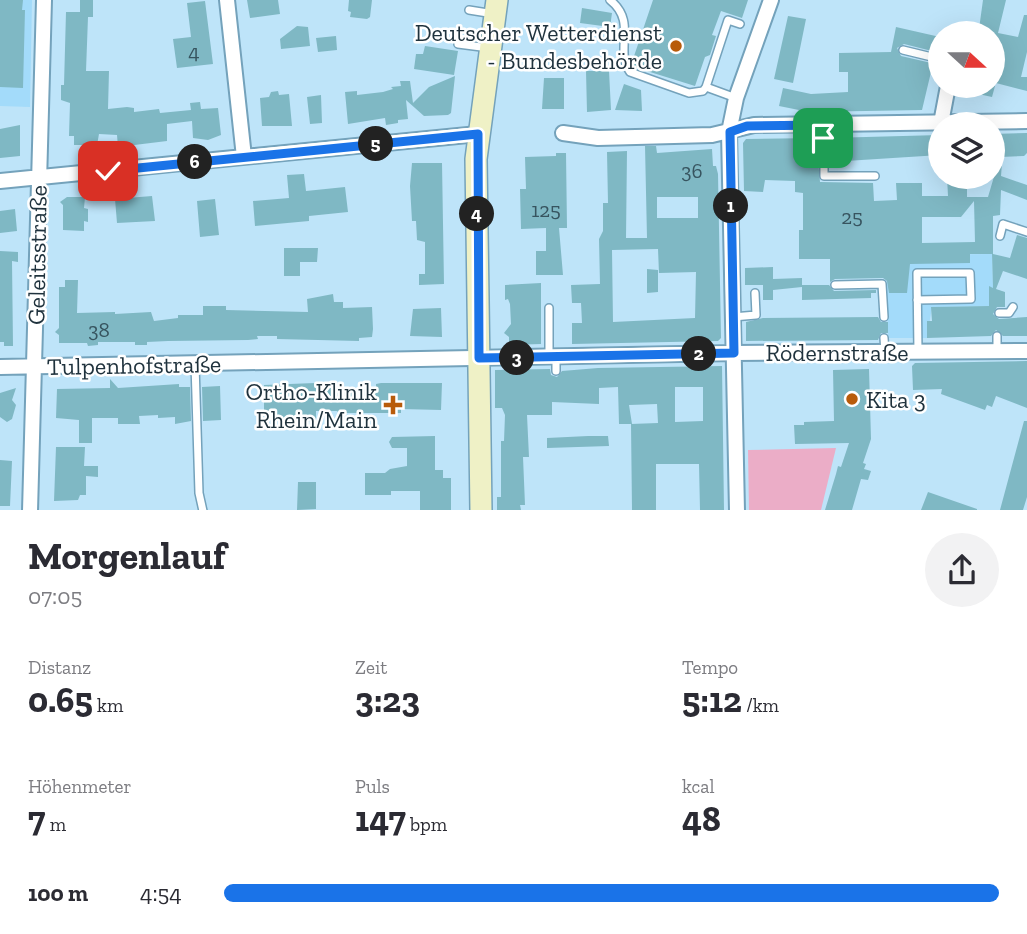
<!DOCTYPE html>
<html lang="de">
<meta charset="utf-8">
<style>
body{margin:0;font-family:"Zilla Slab",serif;background:#f2f2f3;color:#2b2b33;height:100vh;display:flex;flex-direction:column;font-size:26px;white-space:nowrap}
*{box-sizing:border-box;margin:0}
p{font-size:23px;color:#7c7c81}
.icon{flex:none;width:38px;height:38px;fill:none;stroke:currentColor;stroke-width:2;stroke-linecap:round;stroke-linejoin:round}
.map{position:relative;height:510px;overflow:hidden}
.panel{display:flex;flex-direction:column;background:#fff;flex:1}
.panel>*{flex:none}
.needle{width:46px;rotate:111deg}
.buttons{position:absolute;left:928px;top:21px;display:grid;gap:14px}
.buttons a{display:grid;place-items:center;width:77px;height:77px;border-radius:50%;background:#fff;box-shadow:0 7px 28px #0002;font-size:35px}
.pin{position:absolute;display:grid;place-items:center;width:60px;height:60px;color:#fff;margin:-30px;border-radius:14px;box-shadow:0 4px 10px #0006}
.km{position:absolute;width:35px;height:35px;margin:-18px;border-radius:50%;background:#222;color:#fff;font-size:19px;line-height:35px;text-align:center}
.round{display:grid;place-items:center;flex:none;width:74px;height:74px;border-radius:37px;background:#f2f2f3}
.head{display:flex;align-items:center;justify-content:space-between;height:119px;padding:0 28px}
h1{font-size:38px;font-weight:800;line-height:52px}
.figures{display:grid;grid-template-columns:repeat(3,1fr);gap:10px;height:119px;padding:7px 28px}
.figures div{display:grid;align-content:center}
.figures b{font-size:35px;font-weight:800}
.figures small{font-size:19px;font-weight:400}
.figures p{font-size:19px}
ul{padding:0 28px;list-style:none;font-size:23px}
li{display:grid;grid-template-columns:112px 84px 1fr;align-items:center;height:52px}
li i{height:18px;border-radius:9px;background:#1a73e8}
.map>svg:first-child{display:block}
.built{fill:#a3dbfa}
.green{fill:#ebadc7}
.building{fill:#7fb8c4;fill-rule:evenodd}
.lines{fill:none;stroke-linecap:round;stroke-linejoin:round}
.service-casing{stroke:#74a2bb;stroke-width:10}
.minor-casing{stroke:#74a2bb;stroke-width:18}
.secondary-casing{stroke:#74a2bb;stroke-width:24}
.service{stroke:#fff;stroke-width:7}
.minor{stroke:#fff;stroke-width:14}
.secondary{stroke:#eff1c6;stroke-width:21}
.route-casing{stroke:#fff;stroke-width:14}
.route{stroke:#1a73e8;stroke-width:9}
.poi-dot{fill:#b85b0a;stroke:#fff;stroke-width:2.5}
.labels{text-anchor:middle;dominant-baseline:central;stroke-width:5;stroke-linejoin:round;paint-order:stroke}
.number-label{font-size:21px;fill:#37545f}
.poi-label{font-size:24px;fill:#1f323d;stroke:#fff;text-anchor:end}
.street-label{font-size:24px;fill:#1f323d;stroke:#fff}
</style>
<div class="map">
<svg width="1027" height="511" viewBox="0 0 1027 511">
<rect width="100%" height="100%" fill="#bee4f9"/>
<path class="built" d="M0,0H32L30,107L0,106Z
M992,254L993,288H989V300L993,306L932,307L927,338H888L886,255Z"/>
<path class="green" d="M836,448L821,510H749L748,450Z"/>
<path class="building" d="M0,0H23L22,10H25L23,88L0,87Z
M80,0H93V17H88L86,71H109L108,109L127,107L134,108V112L159,109L160,113L191,110L190,103L200,102L201,109L218,108L221,135L208,140L193,138L192,121L167,124V141L118,147L117,135L99,134L97,145H74V136H69L70,103L61,100V85H64L66,12H80Z
M247,0H278L280,14L250,18Z
M349,0H372L370,17L367,19L350,17L351,12L348,11Z
M653,0H748L742,18L721,11L712,35L716,36L710,55L705,57L695,86L634,67L632,62Z
M983,0H1006L998,33L1018,37L1024,15H1027V52L1021,77H1027V91L992,82V33H980L979,29Z
M205,1L213,64L177,68L173,39L191,37L187,3Z
M582,8L612,13L610,27L580,23Z
M788,16L806,19L793,83L774,79Z
M297,26L308,27L310,46L281,49L280,39Z
M896,27L940,37V53L904,44L897,48L901,56L940,65L938,74L931,72L922,110L809,112L779,106L783,88L811,94L848,92V72H839V53L891,52Z
M336,36L337,50L318,52L316,38Z
M425,46L458,51L454,75L414,69L416,54H423Z
M586,71H609L611,110L587,112Z
M455,76L451,113L448,115L424,116L406,100L408,119L398,120V123L386,125L385,118L348,124L345,92L357,91V95L383,92L393,89L391,87L401,86L400,81H410L413,103L429,87Z
M544,78H564V109H542Z
M624,84L641,90L642,111L615,110Z
M960,86H995L992,97L960,90Z
M278,91L279,95L289,94L292,126H262L260,98L269,97L271,92Z
M321,95L322,123L310,124L307,97Z
M20,125V156L0,158V129Z
M1027,133V153L1024,156L1000,157L1001,154H992V134Z
M940,135V155L830,162L828,154L822,153L818,159L820,182L873,183L874,201L897,200L896,183H922V196H948L947,177H967V197H988L998,163H1002L1001,176L1027,185V200L1001,190L1000,215L993,216V254L1010,258L1017,235L1027,238V279L1003,271L996,289L1005,292V307H997L993,314L999,319L1027,317V336H1003L996,330L991,336L927,338V321H932L931,307L989,306V286L993,288L992,254H970V263L910,264L907,293H889L887,281L883,278L835,279L830,282V259H799V230H803V193L795,192V181L765,180L763,192L744,191L743,143L746,139L817,138L824,144L829,138ZM974,201L975,242L922,243V217H961Z
M645,146H656L657,153L712,149L713,166H716L718,174L721,338L718,341L572,344V323H582L581,303H572L571,285L600,284L599,239L603,231V203H608L607,152L627,151L626,238H647ZM657,197H698V218H657ZM658,249L659,273L696,272L695,318L613,322L612,250Z
M556,153H566L567,228H559L563,275H536V251H546V228L521,229L520,189H526L525,157L556,156Z
M412,163H442L444,284L419,285V274H425V242L417,240L416,221H412L410,186Z
M304,174L306,191L345,187L348,212L309,216V221L255,226L253,201L289,198L287,175Z
M152,196L155,221L117,223L115,199Z
M67,197H85L84,208L88,209V222L84,221V231L63,230V205L60,202Z
M215,199L219,235L200,237L197,201Z
M15,209L17,231L0,233V211Z
M284,248H318L317,262H300V276H284Z
M0,251L18,252V262L12,261L13,346H4V342H0Z
M773,267V279L802,278V285H829L834,291L876,290V293H871V298L802,300V287L773,290V300H763V285H745V268Z
M647,269L658,270V292L647,293Z
M65,280H78L77,313L115,312V314L151,312L154,321L178,318V315H203V306H226V310L308,312L307,299L333,294L334,302H343V308L372,307L373,329L372,337L359,338V341L277,339V336H257L258,339L248,340L168,341L147,342V345H135V342H98V345L88,346L87,343H59V335L55,332L59,328V287H65Z
M541,283V344L509,345V337L504,333L511,324L510,304L508,299L505,300V285Z
M441,308L442,337L410,336L413,309Z
M878,317L881,322H888V333H881L878,340L746,341V322L763,318Z
M1027,361V408L996,396L992,407L987,405L985,410L941,394L942,389L913,390L912,366L915,363Z
M722,366L724,510H700L699,464H656V510H632L631,424L658,423L657,404L629,405L632,424H619L618,387L599,388V404L552,402V415H527L529,457H523L525,505H520L521,510H497V497H501V441H504L505,415L502,408H495V370L550,369L551,375L557,377L562,371L598,368ZM675,387H703V421L675,422Z
M869,369L871,439L863,463L866,464L864,469L871,471L868,480L861,479L852,510H825L836,474L838,466L841,467L849,443L795,444L794,425H804V422L834,421L833,370Z
M110,379L118,388L179,384V387H190L191,421L175,424V417L158,418V415L139,416L140,424H118V418H92V443H79V420L56,418L57,389L110,388Z
M315,383V388L348,387V390L376,389V384L381,383H442L441,410L401,409V413H339L337,411H316V421L295,422V419L264,416V385Z
M220,386L221,420L203,421L202,387Z
M16,388L12,400L16,405L12,419L7,422L0,417V393Z
M1024,421H1027V497L1023,510H1000Z
M435,436V470H443V478H451V510H420V491H391V495H365V473H385L390,469L407,466V448H392L389,442L392,437Z
M588,436H608L609,446L547,448V438Z
M56,447H85L84,466H98V477L86,476V495H80L78,500L54,501Z
M0,460L12,461L10,506H0Z
M298,482H316V509L297,510Z
M928,492L977,509V510H921Z"/>
<g class="lines">
<g class="service-casing">
<path id="service" d="M610,0C638,22 614,50 630,72L689,93L703,91L706,87L736,98
M469,10L494,14
M458,44L489,48
M903,50L940,59
M706,87L728,20L740,24
M823,138V125
M824,159V176H875
M1000,236L1003,224L1027,232
M835,285L882,284L884,317
M917,300L971,299L970,273H917L918,352
M549,308V356
M999,313H1009L1013,307
M733,317L756,315L755,293
M997,336V351
M884,338L885,352
M556,357V371
M195,364L199,493L203,511"/>
</g>
<g class="minor-casing">
<path id="minor" d="M227,0L244,157
M941,123L948,86
M563,133L598,138L712,135L754,125L1027,121
M0,181L478,134
M0,367L734,353L1027,351
M30,511L44,0
M737,511L729,132L736,98L771,0"/>
</g>
<g class="secondary-casing">
<path id="secondary" d="M481,511L476,159L497,0"/>
</g>
<use href="#service" class="service"/>
<use href="#minor" class="minor"/>
<use href="#secondary" class="secondary"/>
</g>
<g class="lines">
<g class="route-casing">
<path id="route" d="M108,171L478,134L479,358L734,353L730,132L747,126L823,125V138"/>
</g>
<use href="#route" class="route"/>
</g>
<g class="poi-dot">
<circle cx="676" cy="46" r="7"/>
<circle cx="852" cy="399" r="7"/>
<path d="M389.5 394.5h7v7h7v7h-7v7h-7v-7h-7v-7h7z"/>
</g>
<g class="labels">
<g class="number-label">
<text x="194" y="51">4</text>
<text x="692" y="170">36</text>
<text x="546" y="209">125</text>
<text x="852" y="216">25</text>
<text x="99" y="329">38</text>
</g>
<g class="poi-label">
<text x="662" y="32">Deutscher Wetterdienst<tspan x="662" dy="28">- Bundesbehörde</tspan></text>
<text x="377" y="391">Ortho-Klinik<tspan x="377" dy="28">Rhein/Main</tspan></text>
<text x="866" y="399" text-anchor="start">Kita 3</text>
</g>
<g class="street-label">
<text transform="translate(37 255) rotate(-89)">Geleitsstraße</text>
<text x="837" y="352">Rödernstraße</text>
<text transform="translate(134 365) rotate(-1)">Tulpenhofstraße</text>
</g>
</g>
</svg>
<div class="buttons">
<a><svg class="needle" viewBox="-14 -14 28 28"><path d="M0-13l5 13h-10z" fill="#e53935"/><path d="M0 13l5-13h-10z" fill="#7c7c81"/></svg></a>
<a><svg class="icon" aria-label="layers" viewBox="0 0 24 24"><path d="M12 4l9 5-9 5-9-5zM3 14l9 5 9-5"/></svg></a>
</div>
<div class="pin" style="left:823px;top:138px;background:#1e9e55"><svg class="icon" aria-label="arrive" viewBox="0 0 24 24"><path d="M6 21V4h12l-3 4 3 4H6"/></svg></div>
<div class="pin" style="left:108px;top:171px;background:#d93025"><svg class="icon" aria-label="check" viewBox="0 0 24 24"><path d="M5 12l5 5 9-10"/></svg></div>
<b class="km" style="left:731px;top:206px">1</b>
<b class="km" style="left:699px;top:354px">2</b>
<b class="km" style="left:517px;top:358px">3</b>
<b class="km" style="left:477px;top:214px">4</b>
<b class="km" style="left:376px;top:144px">5</b>
<b class="km" style="left:195px;top:162px">6</b>
</div>
<section class="panel">
<div class="head"><div><h1>Morgenlauf</h1><p>07:05</p></div><a class="round"><svg class="icon" aria-label="share" viewBox="0 0 24 24"><path d="M12 15V3M7 8l5-5 5 5M5 13v7h14v-7"/></svg></a></div>
<div class="figures">
<div><p>Distanz</p><b>0.65<small> km</small></b></div>
<div><p>Zeit</p><b>3:23</b></div>
<div><p>Tempo</p><b>5:12<small> /km</small></b></div>
</div>
<div class="figures">
<div><p>Höhenmeter</p><b>7<small> m</small></b></div>
<div><p>Puls</p><b>147<small> bpm</small></b></div>
<div><p>kcal</p><b>48</b></div>
</div>
<ul>
<li><b>100 m</b>4:54<i style="width:100%"></i></li>
</ul>
</section>
